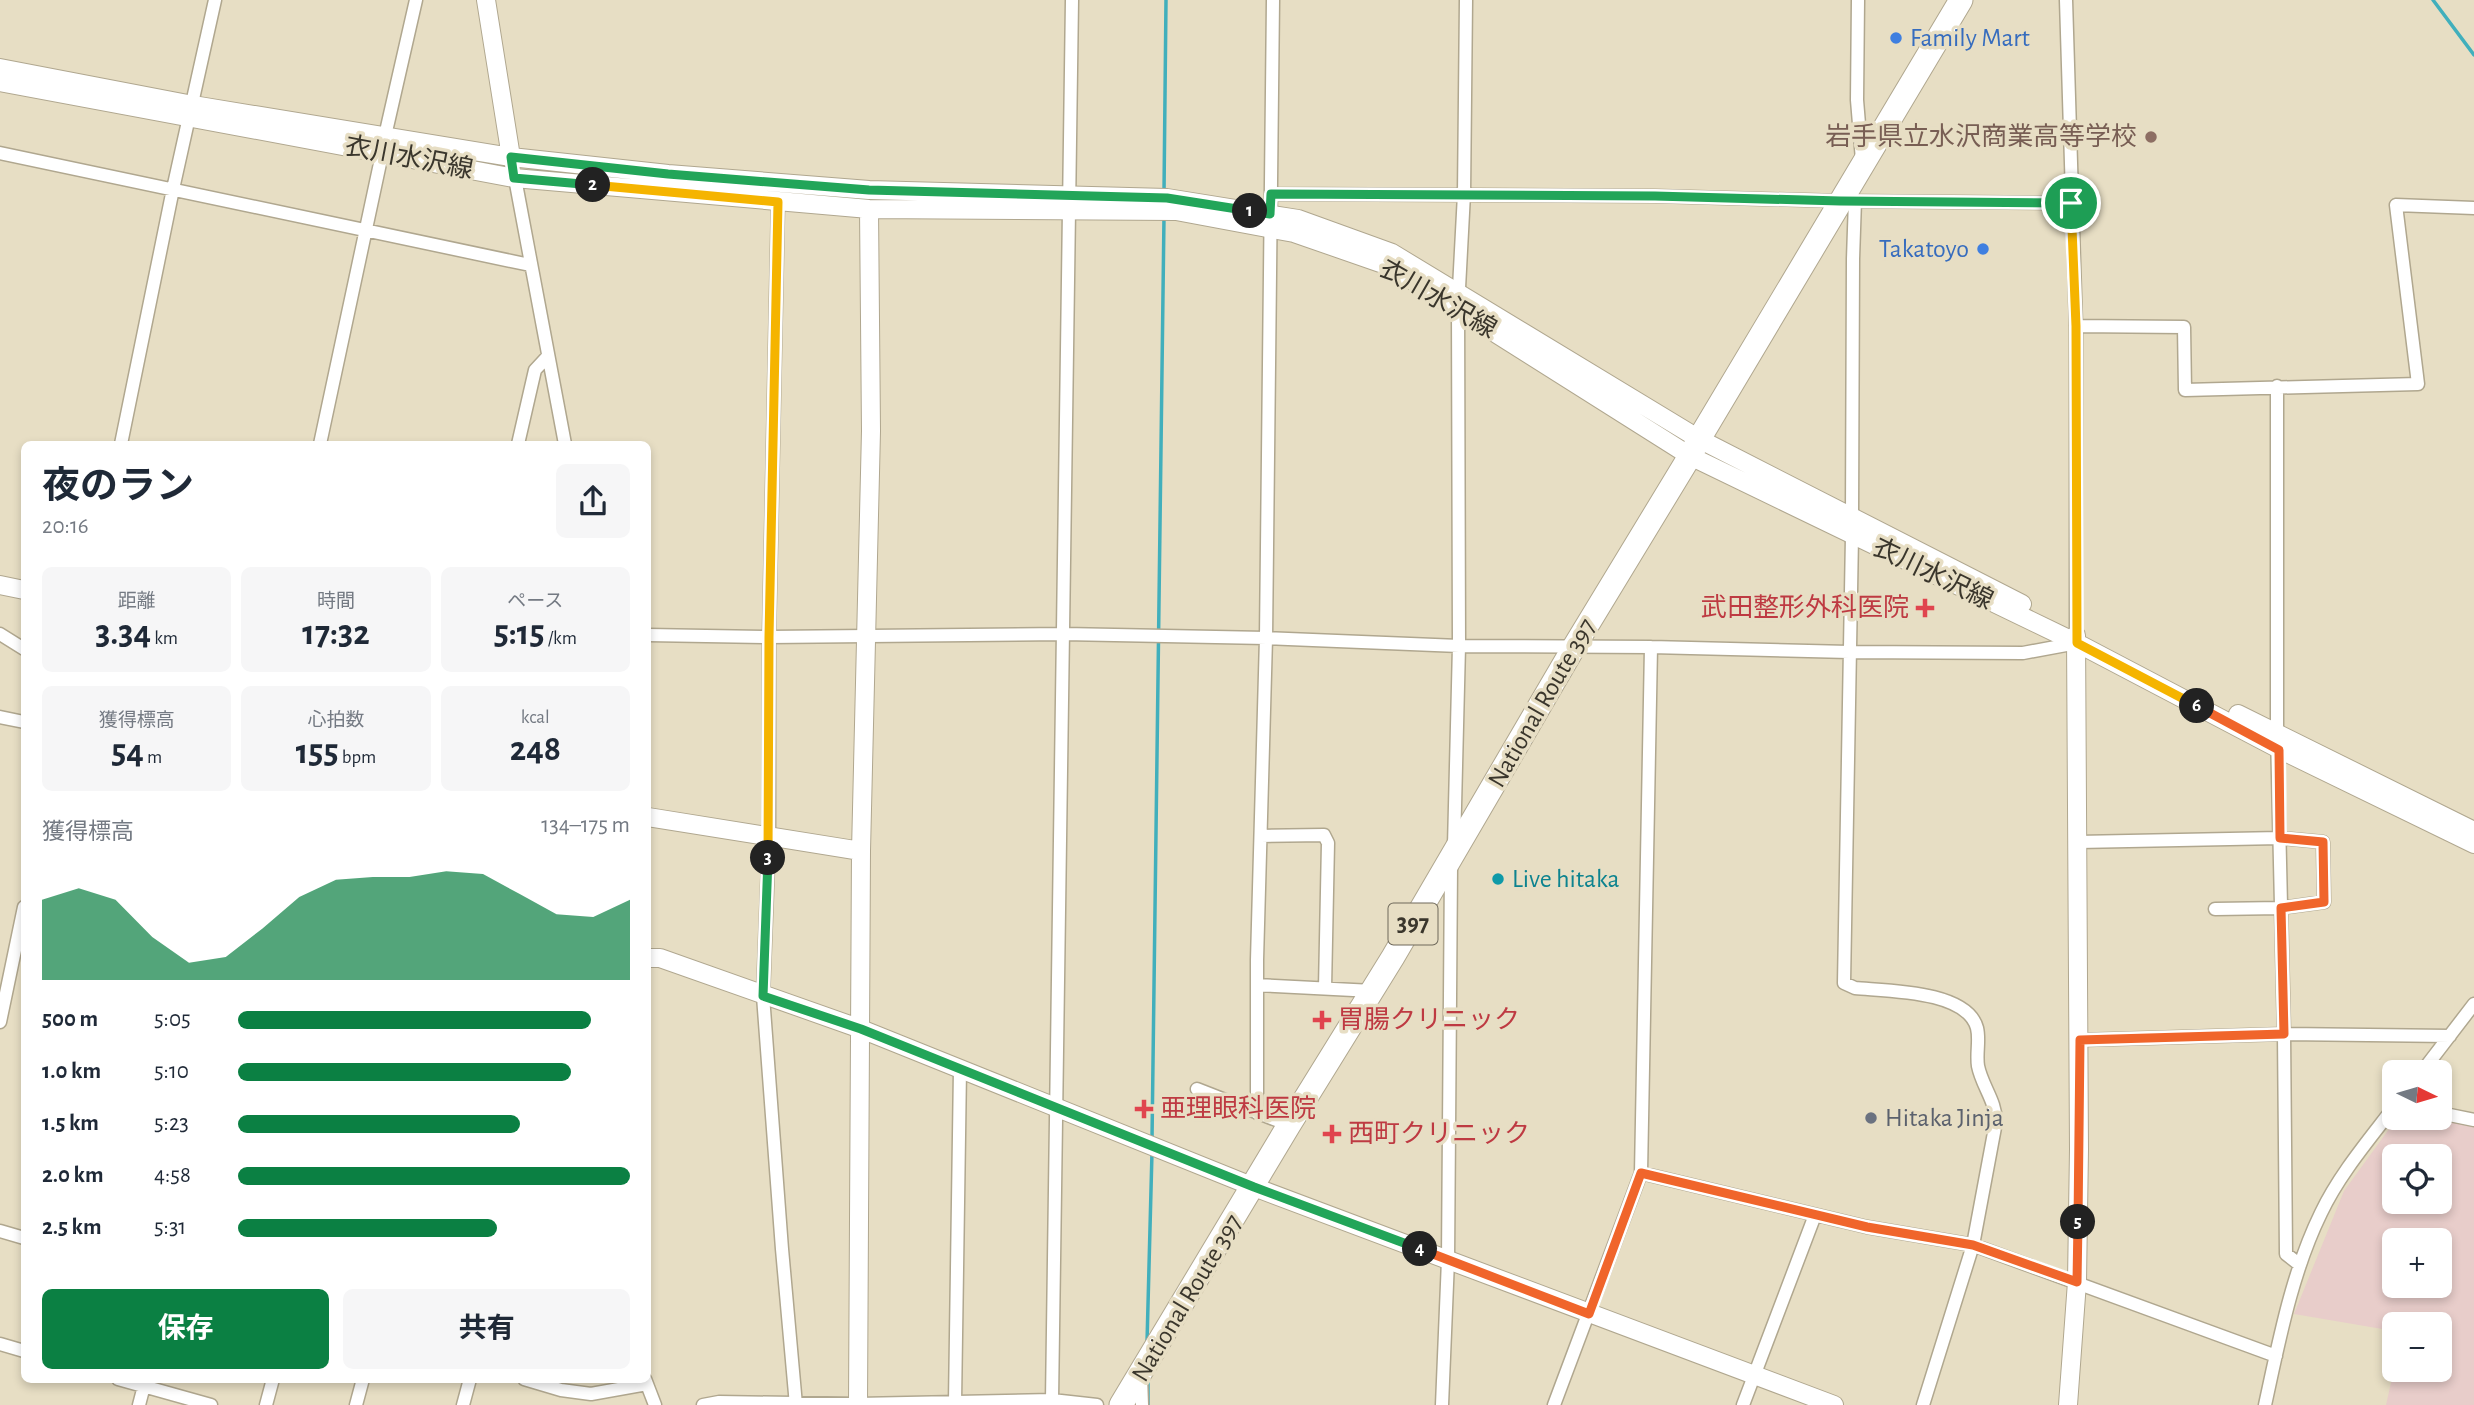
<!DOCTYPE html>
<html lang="ja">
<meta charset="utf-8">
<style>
body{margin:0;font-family:"Alegreya Sans","Noto Sans JP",sans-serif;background:#f6f6f7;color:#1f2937;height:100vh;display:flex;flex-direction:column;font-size:26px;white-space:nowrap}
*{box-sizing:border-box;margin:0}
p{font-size:23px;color:#747a83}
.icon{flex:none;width:38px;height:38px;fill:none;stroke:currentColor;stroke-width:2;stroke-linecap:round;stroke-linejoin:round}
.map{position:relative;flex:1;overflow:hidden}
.drawer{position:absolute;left:21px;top:441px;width:630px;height:942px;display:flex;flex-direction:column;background:#fff;border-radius:10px;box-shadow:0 4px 10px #0003}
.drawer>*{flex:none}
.needle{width:46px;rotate:95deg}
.controls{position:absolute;left:2382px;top:1060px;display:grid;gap:14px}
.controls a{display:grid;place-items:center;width:70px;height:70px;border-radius:10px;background:#fff;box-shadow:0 4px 10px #0003;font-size:35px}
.pin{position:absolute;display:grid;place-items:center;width:60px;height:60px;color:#fff;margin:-30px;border:4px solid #fff;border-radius:50%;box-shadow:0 2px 7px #0007}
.km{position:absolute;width:35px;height:35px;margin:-18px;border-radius:50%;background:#222;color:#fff;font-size:19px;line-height:35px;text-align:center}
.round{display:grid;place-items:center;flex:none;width:74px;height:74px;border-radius:10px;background:#f6f6f7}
.head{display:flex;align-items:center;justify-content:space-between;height:119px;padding:0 21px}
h1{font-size:38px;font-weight:700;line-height:52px}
.stats{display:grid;grid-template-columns:repeat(3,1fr);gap:10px;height:119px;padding:7px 21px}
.stats div{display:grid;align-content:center;border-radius:10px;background:#f6f6f7;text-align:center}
.stats b{font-size:35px;font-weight:700}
.stats small{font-size:19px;font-weight:400}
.stats p{font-size:19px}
.chart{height:196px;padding:14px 21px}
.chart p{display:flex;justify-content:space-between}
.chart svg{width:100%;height:126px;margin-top:7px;fill:#0b8043;opacity:.7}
.cta{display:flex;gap:14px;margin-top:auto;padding:14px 21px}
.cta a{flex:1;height:80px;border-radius:10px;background:#0b8043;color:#fff;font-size:28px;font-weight:700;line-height:80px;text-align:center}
.cta a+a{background:#f6f6f7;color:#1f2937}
ul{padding:0 21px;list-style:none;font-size:23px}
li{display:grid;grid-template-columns:112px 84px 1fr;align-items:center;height:52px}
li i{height:18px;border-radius:9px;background:#0b8043}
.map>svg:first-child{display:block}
.education{fill:#e8cdca;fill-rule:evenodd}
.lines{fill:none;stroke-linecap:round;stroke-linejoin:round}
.stream{stroke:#41afbc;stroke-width:3.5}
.street-casing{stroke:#b0a78f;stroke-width:15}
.secondary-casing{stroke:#b0a78f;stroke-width:20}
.highway-casing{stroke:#b0a78f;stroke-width:25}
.street{stroke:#fff;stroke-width:12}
.secondary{stroke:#fff;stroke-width:18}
.highway{stroke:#fff;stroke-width:23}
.split-1-casing{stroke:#fff;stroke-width:14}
.split-2-casing{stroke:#fff;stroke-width:14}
.split-3-casing{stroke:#fff;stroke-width:14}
.split-4-casing{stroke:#fff;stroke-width:14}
.split-5-casing{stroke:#fff;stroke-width:14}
.split-6-casing{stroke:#fff;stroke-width:14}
.split-7-casing{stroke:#fff;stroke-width:14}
.split-1{stroke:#22a559;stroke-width:9}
.split-2{stroke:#22a559;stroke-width:9}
.split-3{stroke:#f5b400;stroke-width:9}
.split-4{stroke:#22a559;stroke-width:9}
.split-5{stroke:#f0652b;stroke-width:9}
.split-6{stroke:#f0652b;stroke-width:9}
.split-7{stroke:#f5b400;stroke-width:9}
.shop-dot{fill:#3f7fe0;stroke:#e7dec4;stroke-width:2.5}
.education-dot{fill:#8d6e63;stroke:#e7dec4;stroke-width:2.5}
.health-dot{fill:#e0444e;stroke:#e7dec4;stroke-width:2.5}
.culture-dot{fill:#0f9aa8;stroke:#e7dec4;stroke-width:2.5}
.worship-dot{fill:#6b7280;stroke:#e7dec4;stroke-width:2.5}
.labels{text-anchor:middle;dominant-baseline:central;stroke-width:7;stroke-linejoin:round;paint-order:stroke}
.shield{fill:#e7dec4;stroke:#6e685a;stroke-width:2}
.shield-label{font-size:24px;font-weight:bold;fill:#3a362c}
.shop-label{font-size:26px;fill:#366cbe;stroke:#e7dec4;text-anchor:start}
.education-label{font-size:26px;fill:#785e54;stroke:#e7dec4;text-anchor:end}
.street-label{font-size:26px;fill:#3a362c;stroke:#e7dec4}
.health-label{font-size:26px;fill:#be3a42;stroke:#e7dec4;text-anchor:start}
.culture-label{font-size:26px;fill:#0d838f;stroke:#e7dec4;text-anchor:start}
.worship-label{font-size:26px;fill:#5b616d;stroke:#e7dec4;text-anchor:start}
</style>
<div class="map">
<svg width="2474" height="1405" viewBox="0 0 2474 1405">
<rect width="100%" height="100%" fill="#e7dec4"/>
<path class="education" d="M2397,1118H2432L2474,1126V1405H2386L2394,1369L2440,1370V1325H2394V1331L2294,1314L2344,1191ZM2394,1157H2440V1202H2394ZM2394,1241H2440V1286H2394Z"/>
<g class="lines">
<path class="stream" d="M2433,0L2474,55
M1164,192L1166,0
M1152,1140L1164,217
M1147,1343L1152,1152
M1148,1405V1379"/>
<g class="street-casing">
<path id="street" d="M1072,0L1052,1400L1097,1405
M1858,0L1857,100L1862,160
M2066,0L2076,326V631
M385,136L416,0
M0,153L530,265
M514,173L565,444
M1271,194L1655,196L1840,201L2071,203
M778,202L769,637V838L763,996L782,1249L796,1405
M2076,326L2184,327L2185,390L2418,384L2396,205L2474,208
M2277,386V734L2284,1034L2286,1254L2300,1265
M121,444L173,189L215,0
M320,444L382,154
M518,444L535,370L548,356
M1852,518L1853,259L1855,200
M1852,536L1844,983L1855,988C1885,991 1967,990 1977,1028C1980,1040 1976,1053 1978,1066C1982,1086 1996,1101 1996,1122L1973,1245L1923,1405
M0,634L24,649
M648,635L769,637L1064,634L1266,638L1459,646L1651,647L1849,652L2023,653L2077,643
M0,717L24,722
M1261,836L1324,835L1328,843L1325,988
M2078,842L2280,838L2323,842L2324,902L2281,908L2215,909
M1454,846L1459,646L1458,307L1464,194L1466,0
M1257,985L1373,991
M0,1022L24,907
M2080,1040L2284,1034L2450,1036
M2421,1073L2474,1004
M1197,1089L1289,1125
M1257,1113V960L1266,638L1273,0
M2440,1113L2474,1120
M1641,1173L1867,1227L1973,1245L2276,1356
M0,1231L24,1238
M0,1344L24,1351
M1141,1377L1142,1405
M118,1379L211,1405
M524,1379L561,1390L591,1394L647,1384
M645,1379L655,1405
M955,1402L960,1069
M139,1405L145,1382
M266,1405L273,1379
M356,1405L363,1379
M463,1405L470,1379
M703,1405L719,1402L858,1404L1052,1400V1405
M1442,1405L1448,1260L1451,866
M1554,1405L1641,1173L1651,647
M1743,1405L1815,1215
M2265,1405C2279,1341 2292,1272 2321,1213C2339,1175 2368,1141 2394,1107"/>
</g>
<g class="secondary-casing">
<path id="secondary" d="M486,0L511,157
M0,68L193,105L511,157L668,174L869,190L1167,198L1298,219L1392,253L1699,439L2022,604
M0,82L514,178L869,209L1176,211L1294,233L1389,266L1690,456L2077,643L2279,749L2474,844
M0,585L24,590
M2238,714L2474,831
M648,817L861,851
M648,958H660L861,1029L1254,1187L1834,1405
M858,1405L861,851L871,431L869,209
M2068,1405L2077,1282L2079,1149L2076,635"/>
</g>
<g class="highway-casing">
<path id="highway" d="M1121,1405L1289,1125L1393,957L1574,647L1690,456L1699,439L1961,0"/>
</g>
<use href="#street" class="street"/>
<use href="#secondary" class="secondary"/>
<use href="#highway" class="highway"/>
</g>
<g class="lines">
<g class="split-1-casing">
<path id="split-1" d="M1250,211L1270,214L1271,194L1655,196L1840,201L2071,203"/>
</g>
<g class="split-2-casing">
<path id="split-2" d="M593,185L514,178L511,157L668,174L869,190L1167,198L1250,211"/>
</g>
<g class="split-3-casing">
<path id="split-3" d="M593,185L778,202L769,637L768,858"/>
</g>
<g class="split-4-casing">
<path id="split-4" d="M768,858L763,996L861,1029L1254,1187L1420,1249"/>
</g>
<g class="split-5-casing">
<path id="split-5" d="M1420,1249L1589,1314L1641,1173L1867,1227L1973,1245L2077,1282L2078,1222"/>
</g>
<g class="split-6-casing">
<path id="split-6" d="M2078,1222L2080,1040L2284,1034L2281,908L2324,902L2323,842L2280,838L2279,750L2197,706"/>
</g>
<g class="split-7-casing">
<path id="split-7" d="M2071,203L2076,326L2077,643L2197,706"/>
</g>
<use href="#split-1" class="split-1"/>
<use href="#split-2" class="split-2"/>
<use href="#split-3" class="split-3"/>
<use href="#split-4" class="split-4"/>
<use href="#split-5" class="split-5"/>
<use href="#split-6" class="split-6"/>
<use href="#split-7" class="split-7"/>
</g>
<g class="shop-dot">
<circle cx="1896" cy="38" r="7"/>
<circle cx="1983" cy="249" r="7"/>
</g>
<circle class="education-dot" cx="2151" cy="137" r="7"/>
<g class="health-dot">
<path d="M1921.5 597.5h7v7h7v7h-7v7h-7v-7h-7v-7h7z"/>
<path d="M1318.5 1009.5h7v7h7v7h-7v7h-7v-7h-7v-7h7z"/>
<path d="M1140.5 1098.5h7v7h7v7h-7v7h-7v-7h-7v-7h7z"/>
<path d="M1328.5 1123.5h7v7h7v7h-7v7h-7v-7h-7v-7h7z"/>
</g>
<circle class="culture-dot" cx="1498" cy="879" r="7"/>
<circle class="worship-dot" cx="1871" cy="1118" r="7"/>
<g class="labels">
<rect class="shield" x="1388.5" y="903.5" width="49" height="41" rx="5"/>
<g class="shield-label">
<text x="1413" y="924">397</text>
</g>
<g class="shop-label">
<text x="1910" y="38">Family Mart</text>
<text x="1969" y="249" text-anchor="end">Takatoyo</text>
</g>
<g class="education-label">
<text x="2137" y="137">岩手県立水沢商業高等学校</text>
</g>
<g class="street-label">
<text transform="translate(409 158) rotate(11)">衣川水沢線</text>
<text transform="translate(1438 299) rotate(30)">衣川水沢線</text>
<text transform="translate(1933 574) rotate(26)">衣川水沢線</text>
<text transform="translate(1542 703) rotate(-60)">National Route 397</text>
<text transform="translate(1187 1298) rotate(-59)">National Route 397</text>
</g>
<g class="health-label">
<text x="1909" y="608" text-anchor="end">武田整形外科医院</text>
<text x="1338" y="1020">胃腸クリニック</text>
<text x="1160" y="1109">亜理眼科医院</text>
<text x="1348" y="1134">西町クリニック</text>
</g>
<g class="culture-label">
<text x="1512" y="879">Live hitaka</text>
</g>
<g class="worship-label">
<text x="1885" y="1118">Hitaka Jinja</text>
</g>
</g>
</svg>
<div class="controls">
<a><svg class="needle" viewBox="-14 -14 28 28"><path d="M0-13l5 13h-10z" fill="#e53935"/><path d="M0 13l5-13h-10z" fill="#747a83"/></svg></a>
<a><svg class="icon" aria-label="locate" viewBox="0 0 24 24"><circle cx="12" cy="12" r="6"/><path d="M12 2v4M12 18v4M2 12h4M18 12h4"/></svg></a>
<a>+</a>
<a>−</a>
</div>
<div class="pin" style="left:2071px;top:203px;background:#1e9e55"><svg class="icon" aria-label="arrive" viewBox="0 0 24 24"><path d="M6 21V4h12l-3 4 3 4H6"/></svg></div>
<b class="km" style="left:1250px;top:211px">1</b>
<b class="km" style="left:593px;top:185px">2</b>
<b class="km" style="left:768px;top:858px">3</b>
<b class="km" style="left:1420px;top:1249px">4</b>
<b class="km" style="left:2078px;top:1222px">5</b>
<b class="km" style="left:2197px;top:706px">6</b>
<section class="drawer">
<div class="head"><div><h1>夜のラン</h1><p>20:16</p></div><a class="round"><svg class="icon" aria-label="share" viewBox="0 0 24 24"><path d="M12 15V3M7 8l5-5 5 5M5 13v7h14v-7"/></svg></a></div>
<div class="stats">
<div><p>距離</p><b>3.34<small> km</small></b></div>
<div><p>時間</p><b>17:32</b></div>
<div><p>ペース</p><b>5:15<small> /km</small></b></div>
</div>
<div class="stats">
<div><p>獲得標高</p><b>54<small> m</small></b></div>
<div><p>心拍数</p><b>155<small> bpm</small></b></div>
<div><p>kcal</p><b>248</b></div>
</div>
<div class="chart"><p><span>獲得標高</span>134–175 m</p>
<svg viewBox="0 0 160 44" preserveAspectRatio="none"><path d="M0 44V16L10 12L20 16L30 29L40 38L50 36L60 26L70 15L80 9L90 8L100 8L110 6L120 7L130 14L140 21L150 22L160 16V44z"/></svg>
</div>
<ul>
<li><b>500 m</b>5:05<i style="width:90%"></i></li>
<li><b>1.0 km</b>5:10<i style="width:85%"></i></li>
<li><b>1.5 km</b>5:23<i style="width:72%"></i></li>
<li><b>2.0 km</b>4:58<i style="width:100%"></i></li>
<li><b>2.5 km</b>5:31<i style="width:66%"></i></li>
</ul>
<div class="cta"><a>保存</a><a>共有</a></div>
</section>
</div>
